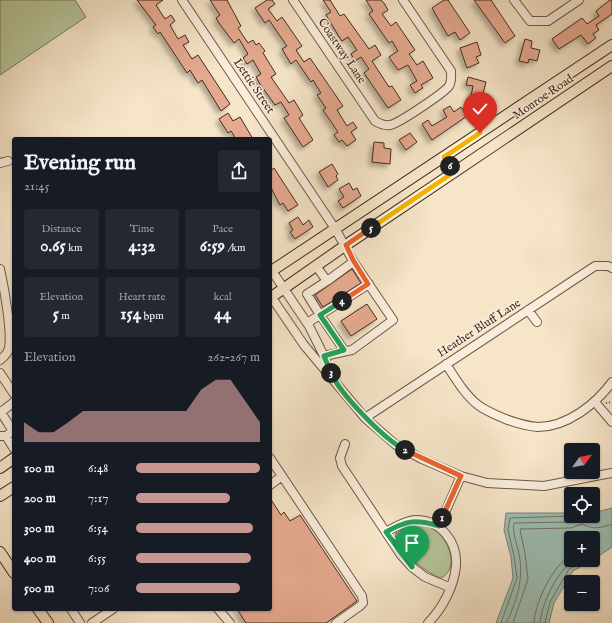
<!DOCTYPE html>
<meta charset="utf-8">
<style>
body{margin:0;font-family:"IM FELL English",serif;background:#242831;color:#f1f3f6;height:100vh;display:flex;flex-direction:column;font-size:15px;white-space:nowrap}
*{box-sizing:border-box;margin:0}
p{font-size:13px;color:#9ea1a6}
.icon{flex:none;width:22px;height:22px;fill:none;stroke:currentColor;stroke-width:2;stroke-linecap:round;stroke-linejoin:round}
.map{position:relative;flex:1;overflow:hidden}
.drawer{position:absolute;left:12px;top:137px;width:260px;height:474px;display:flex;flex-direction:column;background:#171b24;border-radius:4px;box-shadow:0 1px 3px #0004}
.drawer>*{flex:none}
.needle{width:26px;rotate:57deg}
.controls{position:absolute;left:564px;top:443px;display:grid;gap:8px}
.controls a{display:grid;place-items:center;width:36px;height:36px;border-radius:4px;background:#171b24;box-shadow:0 1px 3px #0004;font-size:20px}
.pin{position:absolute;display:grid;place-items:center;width:34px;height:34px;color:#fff;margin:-41px -17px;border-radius:50% 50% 50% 0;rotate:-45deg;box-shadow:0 0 4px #0007}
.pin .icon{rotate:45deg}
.km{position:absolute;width:20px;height:20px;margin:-10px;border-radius:50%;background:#222;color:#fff;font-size:11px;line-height:20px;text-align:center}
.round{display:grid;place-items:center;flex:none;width:42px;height:42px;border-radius:4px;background:#242831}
.summary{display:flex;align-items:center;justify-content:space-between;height:68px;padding:0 12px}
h1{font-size:22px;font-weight:800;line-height:30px}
.figures{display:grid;grid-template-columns:repeat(3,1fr);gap:6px;height:68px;padding:4px 12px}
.figures div{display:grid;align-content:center;border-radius:4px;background:#242831;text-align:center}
.figures b{font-size:17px;font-weight:800}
.figures small{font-size:11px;font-weight:400}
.figures p{font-size:11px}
.chart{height:112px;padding:8px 12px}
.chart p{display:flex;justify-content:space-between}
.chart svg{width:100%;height:72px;margin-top:4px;fill:#c59692;opacity:.7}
ul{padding:0 12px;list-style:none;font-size:13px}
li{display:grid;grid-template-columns:64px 48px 1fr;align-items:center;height:30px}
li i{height:10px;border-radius:5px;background:#c59692}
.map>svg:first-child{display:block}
.green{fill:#b6c69b;stroke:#7c785c}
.water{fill:#9dbfb5;stroke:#798378}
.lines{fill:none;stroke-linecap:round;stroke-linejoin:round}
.shore{stroke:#707468;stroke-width:1}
.building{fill:#e5a98f;stroke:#43291c;filter:url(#shadow)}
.minor-casing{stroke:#705847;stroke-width:10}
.major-casing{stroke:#43291c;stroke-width:12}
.path{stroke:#43291c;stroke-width:1.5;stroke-dasharray:1 2;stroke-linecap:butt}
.minor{stroke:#f9eedc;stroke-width:8}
.major{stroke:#f6e5c9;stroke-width:10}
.split-1-casing{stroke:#fff;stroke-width:8}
.split-2-casing{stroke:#fff;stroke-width:8}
.split-3-casing{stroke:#fff;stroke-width:8}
.split-4-casing{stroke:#fff;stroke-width:8}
.split-5-casing{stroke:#fff;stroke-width:8}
.split-6-casing{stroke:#fff;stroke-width:8}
.split-7-casing{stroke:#fff;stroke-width:8}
.split-1{stroke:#22a559;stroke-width:5}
.split-2{stroke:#f0652b;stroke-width:5}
.split-3{stroke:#22a559;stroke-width:5}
.split-4{stroke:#22a559;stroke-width:5}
.split-5{stroke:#f0652b;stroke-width:5}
.split-6{stroke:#f5b400;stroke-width:5}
.split-7{stroke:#f5b400;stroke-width:5}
.labels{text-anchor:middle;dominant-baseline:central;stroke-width:3;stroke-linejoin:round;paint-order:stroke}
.street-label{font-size:12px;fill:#43291c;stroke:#f9eedc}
</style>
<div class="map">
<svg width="612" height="623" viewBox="0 0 612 623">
<defs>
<filter id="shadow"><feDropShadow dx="-3.5" dy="3.5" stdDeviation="2" flood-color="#0004"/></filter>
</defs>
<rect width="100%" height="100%" fill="#f6e5c9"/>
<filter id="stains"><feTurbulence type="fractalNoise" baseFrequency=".005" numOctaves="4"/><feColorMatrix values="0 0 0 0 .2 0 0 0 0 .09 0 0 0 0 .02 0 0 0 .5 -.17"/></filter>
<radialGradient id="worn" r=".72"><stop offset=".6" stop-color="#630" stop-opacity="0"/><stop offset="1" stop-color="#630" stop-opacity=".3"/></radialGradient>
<path class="green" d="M0,0H75L86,17L0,75Z
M412,525C418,525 426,525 431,527C448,536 461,568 441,578C429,575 392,547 396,533C398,527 407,526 412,525Z"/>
<path class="water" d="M612,508V547L593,560V538H571V560H592L573,571L554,603L549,623H496L513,578L511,557L504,530L506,513H571V516H593V513Z"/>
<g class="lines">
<path class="shore" d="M501,623L517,578L514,556L508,530L510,518L573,516
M506,623C517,602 524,577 519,554C517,543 512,533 514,523L571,522L579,516
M513,623L528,579L525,554L520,529L571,528L582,524C593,530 601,528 612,524
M534,623C535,602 553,565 571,555
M540,623C541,605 558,569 574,560
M545,623L550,602L569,569L584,560"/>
</g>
<path class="building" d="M137,0H163L156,5L165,19L171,15L175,21L170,25L178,39L185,35L189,42L183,45L192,59L198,55L230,104L221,111L202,80L198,83L190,70L187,73L160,32L158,34L153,27L156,25Z
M210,0H227L241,26L238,28L248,43L253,40L256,45L259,43L265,51L263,53L276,74L271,77L289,103L294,100L303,115L299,118L313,140L303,147L284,118L289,115L281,102L275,105L260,84L256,77L261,74L253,60L247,64L243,58L248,54L239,39L234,43L219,23L216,18L220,15Z
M267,0H272L275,4L268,9L277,21L282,17L302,46L296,50L304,62L310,58L343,106L337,110L347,126L353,122L357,128L351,132L356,140L347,146L342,140L339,142L334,135L338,132L323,110L326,108L317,95L321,93L313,80L311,82L296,60L291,64L282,49L287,46L269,20L265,23L255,8Z
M323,0H330L340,16L344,14L369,49L375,45L381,55L372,61L389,87L392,86L401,100L388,108L364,73L369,69L361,57L355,61L351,54L357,50L348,37L342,41L338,35L326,15L331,12Z
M366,0H381L384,3L388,10L382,14L391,26L396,22L415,50L409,54L417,65L423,61L433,78L421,85L423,88L415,93L410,85L417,81L408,65L398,70L389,57L398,51L392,41L389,43L369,14L373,11Z
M444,0H448L470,33L460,40L455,32L448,36L432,8Z
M474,0H491L515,36L505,43Z
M610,0H612V14L596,25L599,30L593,34L596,38L588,44L581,35L559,49L552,39L582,18L587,24L599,16L596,11Z
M525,39L532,41L531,48L540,50L537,61L529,59L528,63L519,61Z
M477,42L481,55L476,57L479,63L467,68L460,48Z
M468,77L486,82L482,98L471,96L473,86L466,85Z
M450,106L454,112L461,107L467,116L432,140L422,124L428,120L432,126L447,117L443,110Z
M228,113L233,121L240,117L253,139H236L231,131L228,133L219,119Z
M410,133L417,142L406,150L399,140Z
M374,142L384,143V148L391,149L390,164L372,162Z
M332,164L338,174L336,176L338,180L328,187L319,172Z
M274,168L298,205L288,211L283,203L280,205L270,186V171Z
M349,183L353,190L357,188L361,196L343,208L338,201L344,197L339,189Z
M298,217L303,225L309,220L313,227L295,239L290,232L293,230L289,223Z
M352,269L361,283L323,307L315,295Z
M367,304L377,319L351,336L341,321Z
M270,498L281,515L284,512L290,521L300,515L357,601L326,623H246L237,609H270Z"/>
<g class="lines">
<g class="minor-casing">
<path id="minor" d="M182,0L336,230L353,261L393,320L352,350L324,356
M293,0L375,121C380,124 384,126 390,125C398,124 444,93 449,86C452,81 451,76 451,71L403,0
M514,0L530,21H548L579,0
M0,163L8,161
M316,266L327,281L353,262
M0,269C4,287 12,331 9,348C8,353 4,357 0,360
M272,271L309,326L326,360
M327,281L307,294L320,315L369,284
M270,295L304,345L365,418L396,445L422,459L461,476L487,483L544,486L612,473
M528,310L537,322
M307,323L320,315L344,350
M446,364C455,378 465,395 478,405C486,411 494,414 503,418C513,422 527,426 538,427C567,427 596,404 612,382
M0,373L14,394
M595,402L612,422
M0,411L13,431L6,436H0
M1,412L14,402
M365,418L595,266H608L612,268
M6,436L14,449
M345,444L340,458L342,466L401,555L412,567L425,577L449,587
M270,458L362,596L363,603L360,606L336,623
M270,485L282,476
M439,526L461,476
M386,532C395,527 404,521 415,520C440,519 458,542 456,566C454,587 442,609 428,623
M71,609L80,623
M218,609L230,623
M92,623L113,609"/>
</g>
<g class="major-casing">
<path id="major" d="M270,272L612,45
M270,298L346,245L612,66
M0,468L14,458
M0,496L14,487
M0,552L14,573
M38,609L48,623"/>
</g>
<path class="path" d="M606,403L612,402"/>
<use href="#minor" class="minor"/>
<use href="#major" class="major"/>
</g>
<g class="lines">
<g class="split-1-casing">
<path id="split-1" d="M412,567L386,532C407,520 416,519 439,526L442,518"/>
</g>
<g class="split-2-casing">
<path id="split-2" d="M405,450L461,476L442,518"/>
</g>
<g class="split-3-casing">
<path id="split-3" d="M331,373C341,395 384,439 405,450"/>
</g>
<g class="split-4-casing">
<path id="split-4" d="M331,373L324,356L344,350L320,315L342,301"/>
</g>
<g class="split-5-casing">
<path id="split-5" d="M342,301L368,284L353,260L346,245L371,228"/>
</g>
<g class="split-6-casing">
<path id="split-6" d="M371,228L454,172L450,166"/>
</g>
<g class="split-7-casing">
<path id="split-7" d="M450,166L444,157L480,133"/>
</g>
<use href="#split-1" class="split-1"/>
<use href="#split-2" class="split-2"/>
<use href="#split-3" class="split-3"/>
<use href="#split-4" class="split-4"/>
<use href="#split-5" class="split-5"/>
<use href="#split-6" class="split-6"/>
<use href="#split-7" class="split-7"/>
</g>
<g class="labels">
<g class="street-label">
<text transform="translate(342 51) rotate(56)">Coastway Lane</text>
<text transform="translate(254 86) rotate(56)">Lettie Street</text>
<text transform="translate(543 97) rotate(-34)">Monroe Road</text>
<text transform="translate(479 328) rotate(-33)">Heather Bluff Lane</text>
</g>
</g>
<rect width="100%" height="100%" filter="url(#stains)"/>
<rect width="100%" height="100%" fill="url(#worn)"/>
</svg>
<div class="controls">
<a><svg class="needle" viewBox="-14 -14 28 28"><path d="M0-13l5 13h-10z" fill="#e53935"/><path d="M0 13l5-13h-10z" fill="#9ea1a6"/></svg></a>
<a><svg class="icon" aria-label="locate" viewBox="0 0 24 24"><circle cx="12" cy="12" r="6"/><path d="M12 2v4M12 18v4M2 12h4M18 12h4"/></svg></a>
<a>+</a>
<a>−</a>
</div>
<div class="pin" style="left:412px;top:567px;background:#1e9e55"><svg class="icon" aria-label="arrive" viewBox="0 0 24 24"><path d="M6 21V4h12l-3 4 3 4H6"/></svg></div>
<div class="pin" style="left:480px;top:133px;background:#d93025"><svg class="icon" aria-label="check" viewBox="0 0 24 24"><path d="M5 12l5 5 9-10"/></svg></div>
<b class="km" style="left:442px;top:518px">1</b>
<b class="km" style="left:405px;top:450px">2</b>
<b class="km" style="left:331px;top:373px">3</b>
<b class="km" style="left:342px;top:301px">4</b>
<b class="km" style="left:371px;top:228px">5</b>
<b class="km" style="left:450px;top:166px">6</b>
<section class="drawer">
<div class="summary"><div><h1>Evening run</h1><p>21:45</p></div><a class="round"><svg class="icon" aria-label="share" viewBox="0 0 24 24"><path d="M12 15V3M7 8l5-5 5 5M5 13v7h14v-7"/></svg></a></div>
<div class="figures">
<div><p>Distance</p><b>0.65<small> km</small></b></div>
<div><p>Time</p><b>4:32</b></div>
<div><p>Pace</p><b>6:59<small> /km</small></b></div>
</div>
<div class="figures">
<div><p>Elevation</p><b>5<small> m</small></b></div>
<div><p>Heart rate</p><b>154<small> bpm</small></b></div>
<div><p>kcal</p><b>44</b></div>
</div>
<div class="chart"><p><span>Elevation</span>262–267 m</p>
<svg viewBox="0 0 160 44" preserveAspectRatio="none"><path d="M0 44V32L10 38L20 38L30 32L40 25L50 25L60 25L70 25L80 25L90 25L100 25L110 25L120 12L130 6L140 6L150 19L160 32V44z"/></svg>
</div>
<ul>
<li><b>100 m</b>6:48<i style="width:100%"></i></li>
<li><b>200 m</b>7:17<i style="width:76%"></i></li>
<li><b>300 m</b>6:54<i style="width:94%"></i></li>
<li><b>400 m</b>6:55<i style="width:93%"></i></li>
<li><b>500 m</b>7:06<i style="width:84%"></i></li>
</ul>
</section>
</div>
